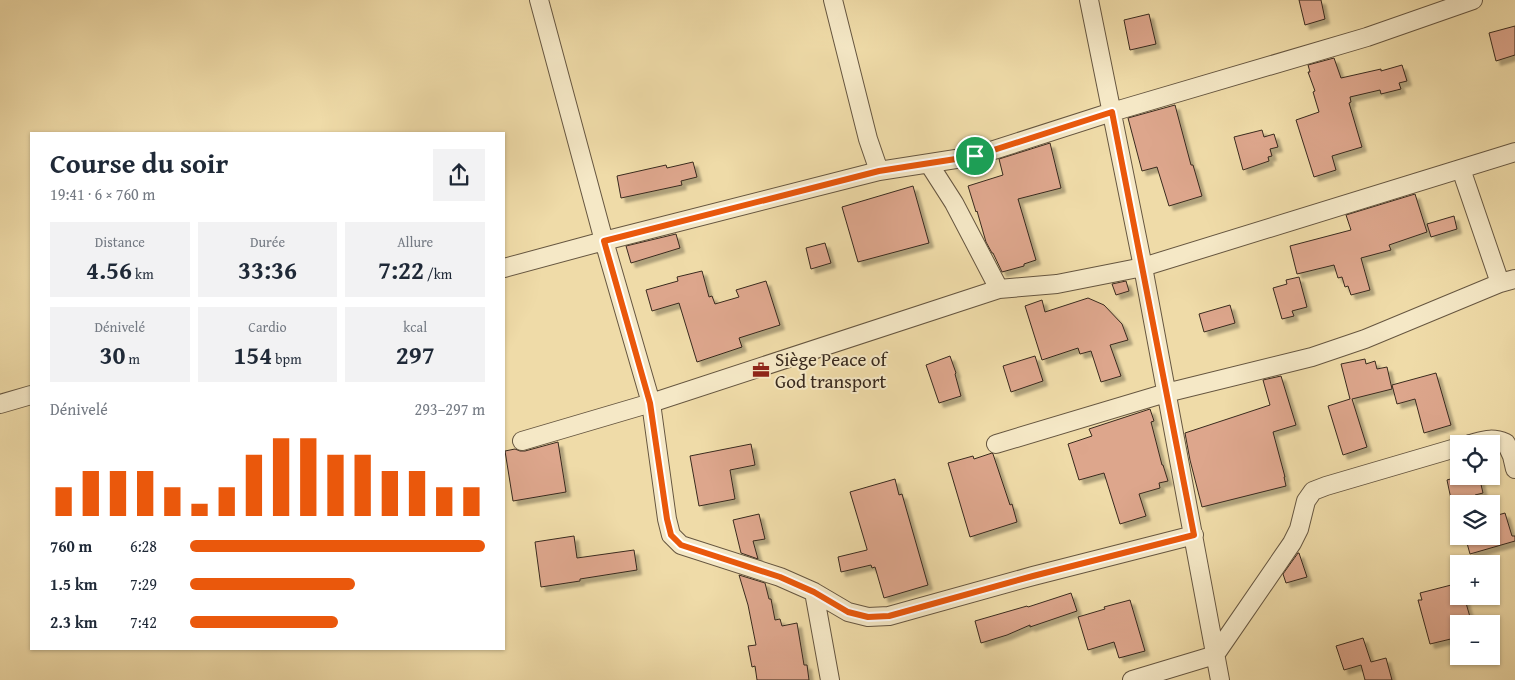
<!DOCTYPE html>
<html lang="fr">
<meta charset="utf-8">
<style>
body{margin:0;font-family:"Gentium Book Plus",serif;background:#f2f2f3;color:#1f2937;height:100vh;display:flex;flex-direction:column;font-size:19px;white-space:nowrap}
*{box-sizing:border-box;margin:0}
p{font-size:16px;color:#747a83}
.icon{flex:none;width:28px;height:28px;fill:none;stroke:currentColor;stroke-width:2;stroke-linecap:round;stroke-linejoin:round}
.map{position:relative;flex:1;overflow:hidden}
.details{position:absolute;left:30px;top:132px;width:475px;height:518px;display:flex;flex-direction:column;background:#fff;border-radius:0px;box-shadow:0 1px 4px #0004}
.details>*{flex:none}
.controls{position:absolute;left:1450px;top:435px;display:grid;gap:10px}
.controls a{display:grid;place-items:center;width:50px;height:50px;border-radius:0px;background:#fff;box-shadow:0 1px 4px #0004;font-size:25px}
.pin{position:absolute;display:grid;place-items:center;width:42px;height:42px;color:#fff;margin:-21px;border:2px solid #fff;border-radius:50%;box-shadow:0 1px 5px #0007}
.round{display:grid;place-items:center;flex:none;width:52px;height:52px;border-radius:0px;background:#f2f2f3}
.summary{display:flex;align-items:center;justify-content:space-between;height:85px;padding:0 20px}
h1{font-size:28px;font-weight:600;line-height:38px}
.figures{display:grid;grid-template-columns:repeat(3,1fr);gap:8px;height:85px;padding:5px 20px}
.figures div{display:grid;align-content:center;border-radius:0px;background:#f2f2f3;text-align:center}
.figures b{font-size:25px;font-weight:600}
.figures small{font-size:14px;font-weight:400}
.figures p{font-size:14px}
.chart{height:140px;padding:10px 20px}
.chart p{display:flex;justify-content:space-between}
.chart svg{width:100%;height:90px;margin-top:5px;stroke:#ea580c;stroke-width:6}
ul{padding:0 20px;list-style:none;font-size:16px}
li{display:grid;grid-template-columns:80px 60px 1fr;align-items:center;height:38px}
li i{height:12px;border-radius:6px;background:#ea580c}
.map>svg:first-child{display:block}
.building{fill:#dda68c;stroke:#392a1e;filter:url(#shadow)}
.lines{fill:none;stroke-linecap:round;stroke-linejoin:round}
.street-casing{stroke:#665640;stroke-width:20}
.street{stroke:#f5e8c6;stroke-width:18}
.route-casing{stroke:#fff;stroke-width:10}
.route{stroke:#ea580c;stroke-width:6}
.labels{text-anchor:middle;dominant-baseline:central;stroke-width:4;stroke-linejoin:round;paint-order:stroke}
.poi-label{font-size:19px;fill:#392a1e;stroke:#f5e8c6;text-anchor:start}
</style>
<div class="map">
<svg width="1515" height="680" viewBox="0 0 1515 680">
<defs>
<filter id="shadow"><feDropShadow dx="4.5" dy="4.5" stdDeviation="1" flood-color="#0004"/></filter>
</defs>
<rect width="100%" height="100%" fill="#efdba8"/>
<filter id="stains"><feTurbulence type="fractalNoise" baseFrequency=".004" numOctaves="4"/><feColorMatrix values="0 0 0 0 .2 0 0 0 0 .09 0 0 0 0 .02 0 0 0 .5 -.17"/></filter>
<radialGradient id="worn" r=".72"><stop offset=".6" stop-color="#630" stop-opacity="0"/><stop offset="1" stop-color="#630" stop-opacity=".3"/></radialGradient>
<path class="building" d="M1299,0H1321L1325,19L1305,25Z
M1149,14L1156,44L1130,50L1124,20Z
M1515,26V55L1496,61L1489,33Z
M1334,58L1341,78L1381,69V71L1402,65L1407,81L1399,83L1401,89L1381,94L1380,90L1350,97L1351,102L1349,103L1362,147L1332,156L1336,170L1314,177L1296,120L1319,112L1313,92L1315,91L1308,72H1310L1308,65Z
M1175,105L1191,165H1193L1202,196L1169,206L1157,167L1142,171L1128,118Z
M1262,130L1264,137L1274,134L1278,147L1270,149L1272,156L1268,157L1269,161L1243,170L1234,137Z
M1050,143L1061,188L1018,199L1036,260L1024,264V266L1002,272L993,253H992L986,242L977,211L976,212L968,186L1003,175L999,159Z
M693,162L697,177L681,181L682,185L621,198L617,176L666,165L667,168Z
M913,186L929,243L858,262L842,207Z
M1415,194L1427,232L1389,245L1391,250L1361,258L1370,290L1351,295L1348,286L1345,287L1342,277L1338,278L1334,265L1297,274L1290,246L1351,230L1346,215Z
M1454,216L1457,229L1431,237L1427,224Z
M676,234L680,248L631,263L626,246Z
M825,243L831,263L811,269L806,248Z
M702,271L709,297L712,296L715,304L739,297L736,290L766,281L780,325L739,338L742,347L697,362L679,303L652,311L646,290L678,281L677,277Z
M1299,277L1307,307L1292,311L1294,316L1282,319L1273,288L1287,284L1286,280Z
M1126,281L1129,291L1116,295L1112,284Z
M1088,298L1104,305L1122,324L1128,340L1110,345L1121,376L1101,382L1091,351L1080,354L1078,348L1042,360L1025,306L1042,300L1045,312Z
M1230,305L1235,323L1204,332L1199,314Z
M950,356L956,373L955,374L961,396L939,403L926,365Z
M1035,356L1043,381L1011,392L1003,366Z
M1365,359L1366,364L1375,361L1377,369L1387,367L1392,389L1352,399L1367,447L1343,455L1328,406L1350,399L1341,364Z
M1436,373L1451,425L1424,433L1415,399L1397,404L1392,385Z
M1281,376L1296,425L1273,432L1285,477H1284L1286,486L1202,507L1190,460L1185,433L1270,405L1263,380Z
M1150,409L1154,421L1151,422L1162,465H1163L1168,481L1159,483L1160,488L1139,494L1146,516L1120,524L1104,473L1079,480L1068,444L1092,436L1089,429Z
M558,442L566,492L513,501L505,451L515,449L520,451H525Z
M751,444L755,465L730,470L735,499L699,506L690,456Z
M992,453L993,454L1010,505L1012,504L1017,522L970,537L948,463L973,456L974,459Z
M1461,476H1479L1483,493L1475,495L1477,504H1452L1447,480Z
M895,479L899,495L902,494L928,585L884,598L875,567L872,568L871,565L841,572L838,557L867,550V549L850,492Z
M1505,513L1512,536H1515V541L1470,554L1465,536H1491V517Z
M759,514L765,539L753,541L758,559L741,553L733,520Z
M574,536L577,558L634,550L637,570L580,579V581L541,587L535,542Z
M1298,553H1299L1307,577L1286,583L1283,574Z
M739,575L765,583L769,599H771L775,620L780,619L782,626L797,623L804,665H807L809,680H757L755,666L752,667L748,646L756,645L748,605Z
M1459,583V596H1464L1472,624H1459V637L1430,644L1418,600H1422L1420,593Z
M1071,593L1077,611L1030,627V625L1007,635L981,643L975,621L1027,606L1028,607Z
M1130,600L1145,651L1119,658L1114,642L1088,650L1078,617L1105,609L1104,607Z
M1363,638L1371,662L1386,658L1392,680H1365L1361,665L1344,670L1336,646Z"/>
<g class="lines">
<g class="street-casing">
<path id="street" d="M539,0L604,241L651,403L667,519L671,535L681,545L780,577L814,592L848,612L868,617L889,616L1033,576L1194,535
M833,0L868,139L879,171
M1089,0L1143,267L1220,680
M929,164L954,203L999,289L1057,284L1143,267L1515,152
M1461,169L1500,283
M504,268L604,241L879,171L975,156L1112,112L1367,37L1473,0
M0,404L31,395
M522,441L651,403L999,289
M996,444L1166,393L1312,357L1365,339L1500,283L1515,279
M1470,444C1485,440 1492,437 1506,443L1512,456L1515,469
M814,592L830,680
M1132,680L1215,655L1292,543L1299,529L1306,501L1313,491L1326,486L1459,447"/>
</g>
<use href="#street" class="street"/>
</g>
<g class="lines">
<g class="route-casing">
<path id="route" d="M1112,112L1194,535L1033,576L889,616L868,617L848,612L814,592L780,577L681,545L671,535L667,519L650,403L604,241L879,171L975,156Z"/>
</g>
<use href="#route" class="route"/>
</g>
<defs>
<g id="office-bare" transform="scale(1.35)"><path d="M-6-3h4V-5.5h4V-3h4V5H-6ZM-1-4.5V-3h2v-1.5ZM-6 0V1H6V0Z" fill="#8f2418" stroke="#f5e8c6" stroke-width="2.5" paint-order="stroke"/></g>
</defs>
<g fill-rule="evenodd">
<use href="#office-bare" x="761" y="370"/>
</g>
<g class="labels">
<g class="poi-label">
<text x="775" y="359">Siège Peace of<tspan x="775" dy="22">God transport</tspan></text>
</g>
</g>
<rect width="100%" height="100%" filter="url(#stains)"/>
<rect width="100%" height="100%" fill="url(#worn)"/>
</svg>
<div class="controls">
<a><svg class="icon" aria-label="locate" viewBox="0 0 24 24"><circle cx="12" cy="12" r="6"/><path d="M12 2v4M12 18v4M2 12h4M18 12h4"/></svg></a>
<a><svg class="icon" aria-label="layers" viewBox="0 0 24 24"><path d="M12 4l9 5-9 5-9-5zM3 14l9 5 9-5"/></svg></a>
<a>+</a>
<a>−</a>
</div>
<div class="pin" style="left:975px;top:156px;background:#1e9e55"><svg class="icon" aria-label="arrive" viewBox="0 0 24 24"><path d="M6 21V4h12l-3 4 3 4H6"/></svg></div>
<section class="details">
<div class="summary"><div><h1>Course du soir</h1><p>19:41 · 6 × 760 m</p></div><a class="round"><svg class="icon" aria-label="share" viewBox="0 0 24 24"><path d="M12 15V3M7 8l5-5 5 5M5 13v7h14v-7"/></svg></a></div>
<div class="figures">
<div><p>Distance</p><b>4.56<small> km</small></b></div>
<div><p>Durée</p><b>33:36</b></div>
<div><p>Allure</p><b>7:22<small> /km</small></b></div>
</div>
<div class="figures">
<div><p>Dénivelé</p><b>30<small> m</small></b></div>
<div><p>Cardio</p><b>154<small> bpm</small></b></div>
<div><p>kcal</p><b>297</b></div>
</div>
<div class="chart"><p><span>Dénivelé</span>293–297 m</p>
<svg viewBox="0 0 160 44" preserveAspectRatio="none"><path d="M5 44V30M15 44V22M25 44V22M35 44V22M45 44V30M55 44V38M65 44V30M75 44V14M85 44V6M95 44V6M105 44V14M115 44V14M125 44V22M135 44V22M145 44V30M155 44V30"/></svg>
</div>
<ul>
<li><b>760 m</b>6:28<i style="width:100%"></i></li>
<li><b>1.5 km</b>7:29<i style="width:56%"></i></li>
<li><b>2.3 km</b>7:42<i style="width:50%"></i></li>
</ul>
</section>
</div>
